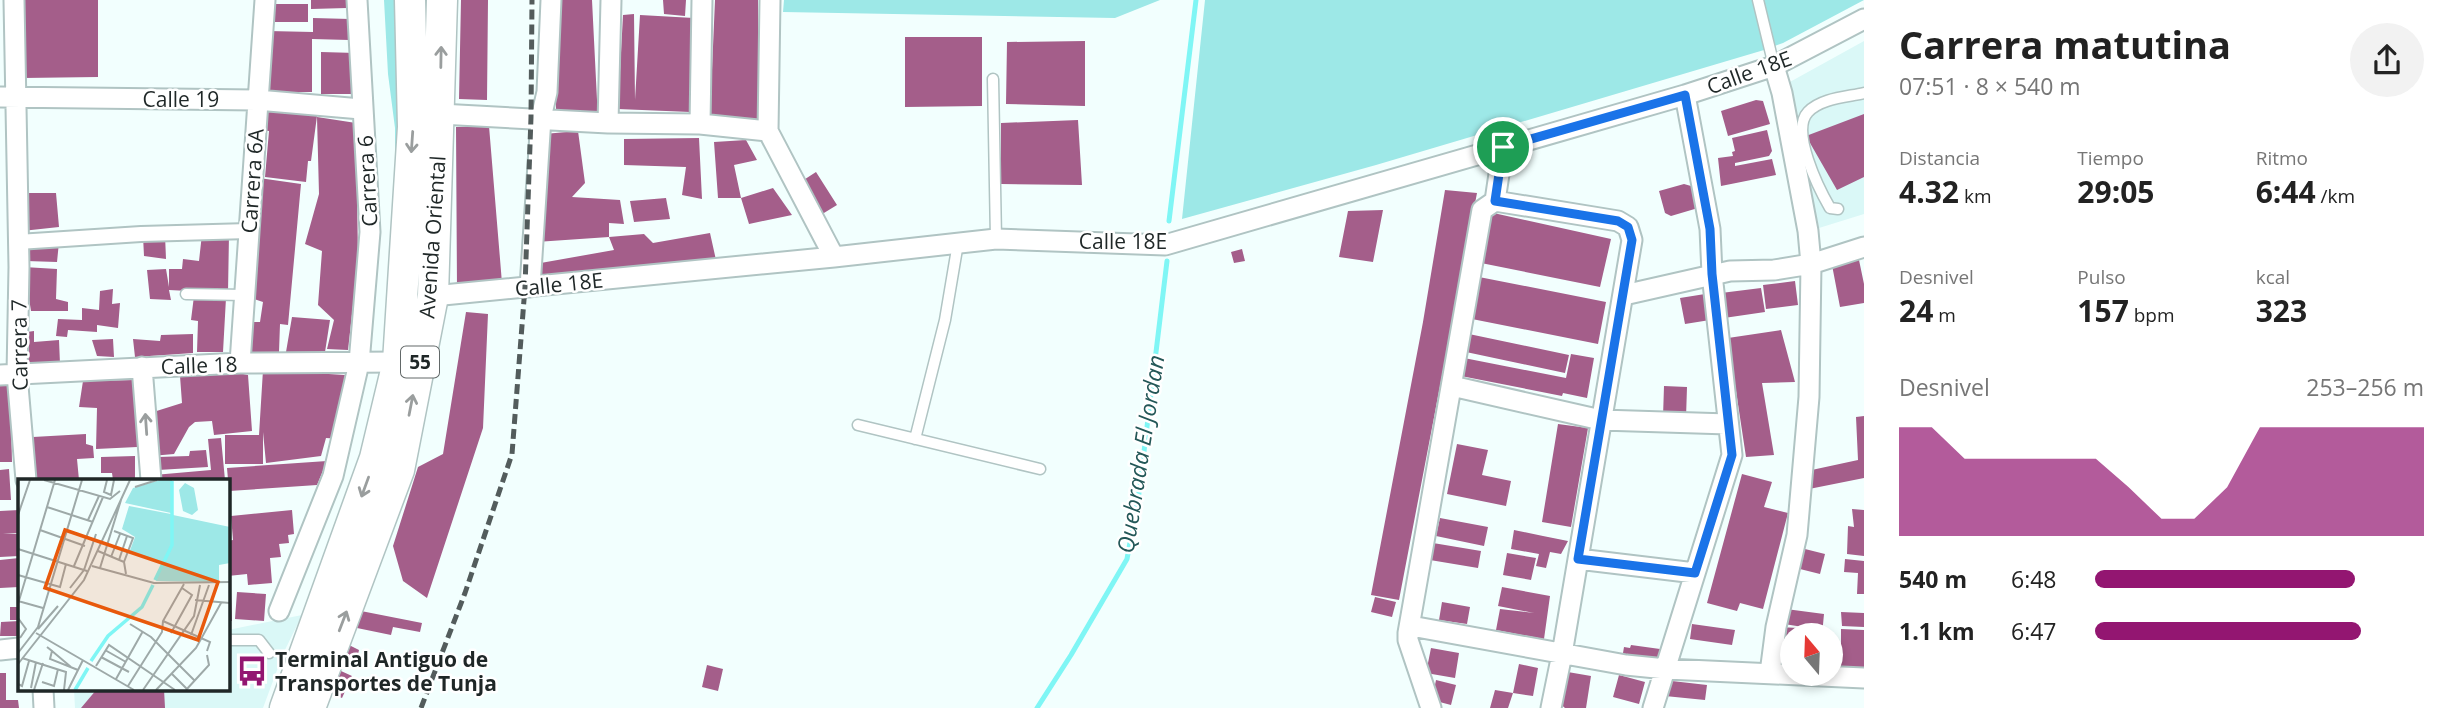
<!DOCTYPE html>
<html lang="es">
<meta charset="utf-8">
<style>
body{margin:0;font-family:"Open Sans",sans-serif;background:#f2f2f2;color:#222;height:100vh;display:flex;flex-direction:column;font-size:26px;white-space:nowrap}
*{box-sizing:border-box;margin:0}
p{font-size:23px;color:#767676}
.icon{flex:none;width:38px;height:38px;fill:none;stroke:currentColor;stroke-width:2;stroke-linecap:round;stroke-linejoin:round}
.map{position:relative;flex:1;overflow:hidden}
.side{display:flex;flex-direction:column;background:#fff;width:595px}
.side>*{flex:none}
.needle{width:46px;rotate:341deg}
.tools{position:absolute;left:1780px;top:623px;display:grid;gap:14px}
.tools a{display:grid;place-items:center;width:63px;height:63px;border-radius:50%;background:#fff;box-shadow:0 4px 10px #0003;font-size:35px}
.pin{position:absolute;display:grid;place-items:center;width:60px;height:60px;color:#fff;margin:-30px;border:4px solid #fff;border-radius:50%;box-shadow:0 2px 7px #0007}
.round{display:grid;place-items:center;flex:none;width:74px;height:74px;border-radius:37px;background:#f2f2f2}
.head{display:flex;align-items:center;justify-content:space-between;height:119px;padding:0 35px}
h1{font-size:38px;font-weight:700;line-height:52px}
.figures{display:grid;grid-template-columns:repeat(3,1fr);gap:10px;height:119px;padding:7px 35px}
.figures div{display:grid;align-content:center}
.figures b{font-size:30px;font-weight:700}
.figures small{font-size:19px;font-weight:400}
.figures p{font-size:19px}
.chart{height:196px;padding:14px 35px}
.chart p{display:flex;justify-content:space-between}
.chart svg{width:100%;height:126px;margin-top:7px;fill:#931671;opacity:.7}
ul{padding:0 35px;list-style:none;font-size:23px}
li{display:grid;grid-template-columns:112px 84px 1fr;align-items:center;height:52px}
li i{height:18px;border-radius:9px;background:#931671}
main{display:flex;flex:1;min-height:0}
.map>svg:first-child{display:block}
.built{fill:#daf8f7}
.green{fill:#9de8e7}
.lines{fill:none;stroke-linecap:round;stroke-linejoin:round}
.stream{stroke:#7ff6f5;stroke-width:5}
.building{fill:#a45e8a}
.service-casing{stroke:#b0c4c3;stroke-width:13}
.pedestrian-casing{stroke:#b0c4c3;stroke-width:18}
.minor-casing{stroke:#b0c4c3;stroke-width:23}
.primary-casing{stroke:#b0c4c3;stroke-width:33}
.service{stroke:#fff;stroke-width:10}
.pedestrian{stroke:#fff;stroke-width:14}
.minor{stroke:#fff;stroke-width:19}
.primary{stroke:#fff;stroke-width:30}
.rail{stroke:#535c5c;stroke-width:5;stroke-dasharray:10 5;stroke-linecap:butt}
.oneway{stroke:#9a9e9e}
.route-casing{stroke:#fff;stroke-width:14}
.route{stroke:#1a73e8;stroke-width:9}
.labels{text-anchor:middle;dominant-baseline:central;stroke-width:5;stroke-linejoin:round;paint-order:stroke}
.shield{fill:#fff;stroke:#626868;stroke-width:2}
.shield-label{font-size:19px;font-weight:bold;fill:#1f2727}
.street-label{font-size:21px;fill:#1f2727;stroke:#fff}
.poi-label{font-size:21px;font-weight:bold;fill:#1f2727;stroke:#fff;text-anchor:start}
.water-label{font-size:23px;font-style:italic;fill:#235757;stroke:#fff}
.inset-river{fill:none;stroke:#7ff6f5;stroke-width:3.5}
.inset-road{fill:none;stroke:#9ea9a8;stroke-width:2}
.view{fill:#e8590c;fill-opacity:0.15;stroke:#e8590c;stroke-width:3.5}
.inset-edge{fill:none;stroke:#1f2727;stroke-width:3.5}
</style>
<main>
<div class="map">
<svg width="1864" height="708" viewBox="0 0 1864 708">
<rect width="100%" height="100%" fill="#f2fffe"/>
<path class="built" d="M1864,41V214L1819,228L1788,83Z
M302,615L283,654L263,708H75L74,689H228V630Z"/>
<path class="green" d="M384,0H407L395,268V128L388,74Z
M784,0H1160L1115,18L783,12Z
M1205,0H1864L1783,43L1764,50L1376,165L1182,219Z"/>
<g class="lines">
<path class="stream" d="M1169,221L1196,0
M1037,708L1071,655L1127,559L1139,493L1167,261"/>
</g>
<path class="building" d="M23,0H98V77L23,78Z
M311,0H347V8L311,9Z
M461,0H488L487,100L459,99Z
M556,0H592L598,120L556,111Z
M663,0H686L685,16L664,14Z
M715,0H758L759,120L710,116Z
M271,4H308V22H272Z
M634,14L635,100L640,15L694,18L690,112L618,109L623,15Z
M313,18L350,19L349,40L312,39V92H268V31L313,32Z
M905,37H982V106L905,107Z
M1085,41V106L1006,104L1007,42Z
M321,52L356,53L355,94H321Z
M1756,100L1763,101L1770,124L1728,136L1721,111Z
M262,109L317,116L311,161H308L306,182L265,177L269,131L259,130Z
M1864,114V177L1837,190L1806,136Z
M317,117L356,123L358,260L348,350L327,349L334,320L318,305L322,251L305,244L319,194Z
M1078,120L1082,185L1001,184V123Z
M489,126L502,283L457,288L456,127Z
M1767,130L1772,151L1769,156L1735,163V166L1772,159L1776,175L1721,186L1718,158L1733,156L1732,152L1735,151L1732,138Z
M578,131L585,183L572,197L620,200L624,224L609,223V237L536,242L544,134Z
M699,138L702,199L682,195L686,167L624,165V139Z
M746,140L757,160L734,165L741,198L773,188L792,215L749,224L741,198H718L714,142Z
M816,172L837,205L819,216L799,183Z
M259,178L301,184L288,325L280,324L279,352L249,353L250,322H260L263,302L254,299L261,204L256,203Z
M1684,184L1691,186L1698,208L1671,216L1665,213L1659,191Z
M1445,190L1477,193L1399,600L1371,595L1423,322Z
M21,193H56L59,227L22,231Z
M666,198L670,219L634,222L630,201Z
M1383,210L1373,262L1339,257L1348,211Z
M1489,212L1611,239L1600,287L1481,263Z
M710,233L716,260L535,281V264L614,250L609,237L644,234L653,243Z
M202,234H229L228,293L169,290L171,300L150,299L147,270L166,269L169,287V269H182L183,259L199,261Z
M165,235L166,259L144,256L143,236Z
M59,242L57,262L26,261L25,244Z
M1242,249L1245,261L1234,263L1231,252Z
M1859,260L1864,284V303L1840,307L1832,265Z
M24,267L57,269L56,299L68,302V311H31Z
M1479,277L1606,302L1598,344L1472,319Z
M1795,281L1798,305L1766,309L1763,285Z
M1761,288L1765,312L1724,318L1721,293Z
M113,289L112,304L120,303L118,328L97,325V332L68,330L67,337L56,336L58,319L82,320V308L99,310L100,291Z
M1705,294L1710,320L1685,324L1680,298Z
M194,296L226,298L223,352H197L198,321L191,320Z
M466,312L488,314L483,428L427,598L403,581L393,546L418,467L443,454Z
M292,317L330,320L325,352H286Z
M1781,330L1795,382L1762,383L1774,455L1746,457L1728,338Z
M34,331V342L59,340L60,364L23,365L20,333Z
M193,334V353L135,357L133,339L160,341L161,335Z
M1469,334L1569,355L1565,373L1466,352Z
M113,339L114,357L97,356L92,340Z
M1571,354L1594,358L1587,398L1563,393L1562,396L1461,376L1464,358L1566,378Z
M263,370L345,375L341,439L326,438L321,456L266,463L263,432V464H225V435H259Z
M228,371L248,375L252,431L214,435L212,421L195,422L189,427L174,454L151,456L147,414L182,403L180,376Z
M137,380V447L96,449L97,408L79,407L83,381Z
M0,383H10L12,462H0Z
M1664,386L1687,387L1686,418L1663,417Z
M1864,416V478L1809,489L1807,471L1858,460L1856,417Z
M1558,424L1588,428L1571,527L1542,522Z
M86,434V444L93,446L94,458L77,459L79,480H33V437Z
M221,438L225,480H154V475L211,470L208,439Z
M1457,444L1488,450L1482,475L1511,481L1506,506L1447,494Z
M206,450L208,467L158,470V457L189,456L190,451Z
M135,456V480H113L112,473H101V457Z
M327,461L317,485L229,491L227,468Z
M9,469L11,500H0V470Z
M1742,474L1772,482L1764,507L1788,513L1763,609L1740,603L1737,611L1707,603Z
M1852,509L1864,510V556L1847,554L1848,526L1854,527Z
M19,510V533L3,534H19V556L0,557V511Z
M292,510L294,534L288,535L289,543L279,544L281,557L270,558L272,583L248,585L247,574L228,576V541L233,540L231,516Z
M1440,518L1488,527L1484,546L1436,536Z
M1514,530L1543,536L1568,541L1561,554L1550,552L1546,568L1536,566L1539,554L1511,549Z
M1433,543L1481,551L1478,568L1430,560Z
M1801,548L1825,554L1820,574L1796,568Z
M1507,553L1536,558L1531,580L1503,575Z
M19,558V587L0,588V560Z
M1845,559L1864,561V594H1857L1858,573L1844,572Z
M1502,587L1550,596L1544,639L1496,630L1500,609L1534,613L1498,606Z
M228,592H231L232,621H228Z
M237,592L266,594L264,621L235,619Z
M1375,597L1396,602L1392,617L1371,612Z
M1442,602L1470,607L1467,624L1439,620Z
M10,607H19V620H10Z
M1786,609L1824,614L1822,635H1792V646L1782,645L1779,627L1816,629L1784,624Z
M361,611L422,623L420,632L393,627L391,635L357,628Z
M1841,612L1864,613V627L1842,626Z
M19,621V636H0L1,622Z
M1692,624L1735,630L1732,645L1690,639Z
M1841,629L1864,630V670H1834L1833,645H1841Z
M349,645L359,650L355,668L338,664Z
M1631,645L1660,649L1658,664L1622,659L1624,647L1630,648Z
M1431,648L1459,653L1455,678L1426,673Z
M1519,664L1538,668L1533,696L1513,693L1508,708H1490L1495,690L1513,693Z
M707,665L723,669L718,691L702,687Z
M341,671L352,676L342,698L331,693Z
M1562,671L1591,676L1586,708H1565L1557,701Z
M0,673H6V700H18L19,708H0Z
M1619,675L1645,682L1639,704L1613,697Z
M1436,680L1456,685L1451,705L1432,700Z
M1672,681L1707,685L1705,700L1665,696Z
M97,689H164L165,708H81Z"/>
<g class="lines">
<g class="service-casing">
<path id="service" d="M1758,0L1774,66
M993,79L996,239
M1838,209L1830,208C1819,189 1790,131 1808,112C1821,98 1847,97 1864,93
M186,294L245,295
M858,425L1040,469
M915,439L945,320L958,243
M228,640H259L269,653"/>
</g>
<g class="pedestrian-casing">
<path id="pedestrian" d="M18,242L141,234L249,231"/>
</g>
<g class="minor-casing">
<path id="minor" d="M14,0L19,267L17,374L26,480
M770,0L768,131L834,257
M0,97L257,100L361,109
M440,114L608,123L700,124L768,131
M608,123L611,0
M700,124L702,0
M1495,201L1618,221L1628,227L1632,240L1562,654L1551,708
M530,287L541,118L547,92L551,0
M1624,295L1730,271L1774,270L1811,264L1864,247
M433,296L834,257L996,239L1165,245L1685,95L1774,66L1864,19
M240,363L265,0
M142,367L151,480
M0,375L240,363L398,362
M1452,386L1601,420L1728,424
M1578,559L1695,573
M279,611L333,476L359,363L370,232L357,0
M1411,626L1626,665L1666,669L1864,678
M0,650L19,648
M1770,673L1776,627L1797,535L1809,397L1811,264L1808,231L1782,93L1774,66
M43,689L44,708
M1431,708L1408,640V633L1482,210L1495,201L1503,147
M1653,708L1732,455L1712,274L1710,229L1685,95"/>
</g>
<g class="primary-casing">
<path id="primary" d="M285,708L375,458L398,362L413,127L410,0
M310,708L399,470L433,296L442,0"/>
</g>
<use href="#service" class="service"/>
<use href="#pedestrian" class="pedestrian"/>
<use href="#minor" class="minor"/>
<use href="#primary" class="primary"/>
<path class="rail" d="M421,708L465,593L512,454L525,287L531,117L532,0"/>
</g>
<defs><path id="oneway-shaft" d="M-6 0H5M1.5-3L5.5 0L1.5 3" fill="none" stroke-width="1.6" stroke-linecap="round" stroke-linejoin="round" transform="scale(1.75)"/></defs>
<g class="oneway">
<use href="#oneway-shaft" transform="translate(441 57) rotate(-89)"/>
<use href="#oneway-shaft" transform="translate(412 142) rotate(94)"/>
<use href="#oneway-shaft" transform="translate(411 405) rotate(-79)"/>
<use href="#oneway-shaft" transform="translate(146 424) rotate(-94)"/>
<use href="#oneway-shaft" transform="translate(365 487) rotate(110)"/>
<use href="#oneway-shaft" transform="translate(343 621) rotate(-69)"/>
</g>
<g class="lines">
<g class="route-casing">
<path id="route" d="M1685,95L1710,229L1712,274L1732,455L1695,573L1578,559L1632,240L1628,227L1618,221L1495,201L1503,147Z"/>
</g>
<use href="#route" class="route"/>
</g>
<defs>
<g id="bus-bare" transform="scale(2.415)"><path d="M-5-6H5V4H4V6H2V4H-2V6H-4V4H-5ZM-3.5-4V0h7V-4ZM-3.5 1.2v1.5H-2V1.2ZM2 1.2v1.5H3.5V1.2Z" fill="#931671" stroke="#fff" stroke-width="2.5" paint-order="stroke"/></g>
</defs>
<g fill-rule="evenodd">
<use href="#bus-bare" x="252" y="671"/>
</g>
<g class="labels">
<rect class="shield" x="401" y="346.5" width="38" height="31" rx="5"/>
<g class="shield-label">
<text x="420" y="362">55</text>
</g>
<g class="street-label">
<text transform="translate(1749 72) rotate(-20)">Calle 18E</text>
<text x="181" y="99">Calle 19</text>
<text transform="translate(252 181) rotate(-86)">Carrera 6A</text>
<text transform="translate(367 181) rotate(-93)">Carrera 6</text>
<text transform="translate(432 237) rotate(-86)">Avenida Oriental</text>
<text x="1123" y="241">Calle 18E</text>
<text transform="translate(559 284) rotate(-6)">Calle 18E</text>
<text transform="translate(19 345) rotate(-91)">Carrera 7</text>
<text transform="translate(199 365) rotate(-2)">Calle 18</text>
</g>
<g class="poi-label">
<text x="275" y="659">Terminal Antiguo de<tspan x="275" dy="24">Transportes de Tunja</tspan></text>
</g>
<g class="water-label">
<text transform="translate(1140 454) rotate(-81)">Quebrada El Jordan</text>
</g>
</g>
<g transform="translate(18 479)">
<rect width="212" height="212" fill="#f2fffe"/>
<path d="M142,1H154L153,34L107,24L115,9ZM167,4L176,9L180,31L174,36L165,32L161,11ZM111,27L153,35V66L145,83L111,74L117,58L104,50ZM155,36L212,48V84L201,86V103L138,102L154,65Z" fill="#9de8e7"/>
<path class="inset-river" d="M137,101L154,66V2M73,182L90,157L124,128L135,106M57,211L70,189"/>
<path class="inset-road" d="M26,1L92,20L102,12M89,1L86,13L93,16L96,1M117,8L139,1M29,28L75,43M0,36L12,1M70,41L81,17M22,51L67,67M96,52L115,59L106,83L108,95M0,70L69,92M80,72L106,83M93,78L102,55M101,81L109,57M56,87L85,18M74,87L136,104L212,103M82,89L103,21M0,96L42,108L48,85M52,109L66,91L78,55M177,121L212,124M0,122L25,129M0,125L37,1M0,139L8,150L2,159M145,142L192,163L189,172M112,145L133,158L176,201M20,150L40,127M18,154L116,211M153,154L174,116L164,109M173,156L191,106M29,168L34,172L32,180L60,191M87,171L108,183M34,172L53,188M0,174L20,148L64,1M83,178L111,193M4,179L48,193L46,211M0,185L66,101L112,1M78,187L91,166L157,211M154,195L169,210M98,200L125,152M24,203L36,207L40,190M0,205L4,207L11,182M110,207L144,153L145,142L166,105M13,209L18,183M16,211L25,184M50,211L65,181M125,211L176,137L182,106M138,211L178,169L203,124M168,211L191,186L189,176"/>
<path class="view" d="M47,51L200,103L180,161L27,109Z"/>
<rect width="212" height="212" class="inset-edge"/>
</g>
</svg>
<div class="tools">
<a><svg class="needle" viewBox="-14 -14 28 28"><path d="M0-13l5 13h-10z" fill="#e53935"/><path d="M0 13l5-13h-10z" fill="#767676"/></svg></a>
</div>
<div class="pin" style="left:1503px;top:147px;background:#1e9e55"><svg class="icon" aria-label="arrive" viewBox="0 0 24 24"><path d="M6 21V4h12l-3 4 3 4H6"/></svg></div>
</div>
<section class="side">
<div class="head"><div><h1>Carrera matutina</h1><p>07:51 · 8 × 540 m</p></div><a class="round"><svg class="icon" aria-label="share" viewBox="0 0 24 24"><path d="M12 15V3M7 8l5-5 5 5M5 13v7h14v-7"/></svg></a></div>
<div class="figures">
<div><p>Distancia</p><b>4.32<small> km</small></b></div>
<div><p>Tiempo</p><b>29:05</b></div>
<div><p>Ritmo</p><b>6:44<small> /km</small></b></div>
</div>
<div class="figures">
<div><p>Desnivel</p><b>24<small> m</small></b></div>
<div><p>Pulso</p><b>157<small> bpm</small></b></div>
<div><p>kcal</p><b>323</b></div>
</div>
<div class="chart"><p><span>Desnivel</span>253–256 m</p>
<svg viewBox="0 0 160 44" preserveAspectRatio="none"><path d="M0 44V6L10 6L20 17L30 17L40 17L50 17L60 17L70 27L80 38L90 38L100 27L110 6L120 6L130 6L140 6L150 6L160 6V44z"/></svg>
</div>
<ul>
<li><b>540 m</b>6:48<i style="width:79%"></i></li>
<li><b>1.1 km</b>6:47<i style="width:81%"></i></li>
</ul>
</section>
</main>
